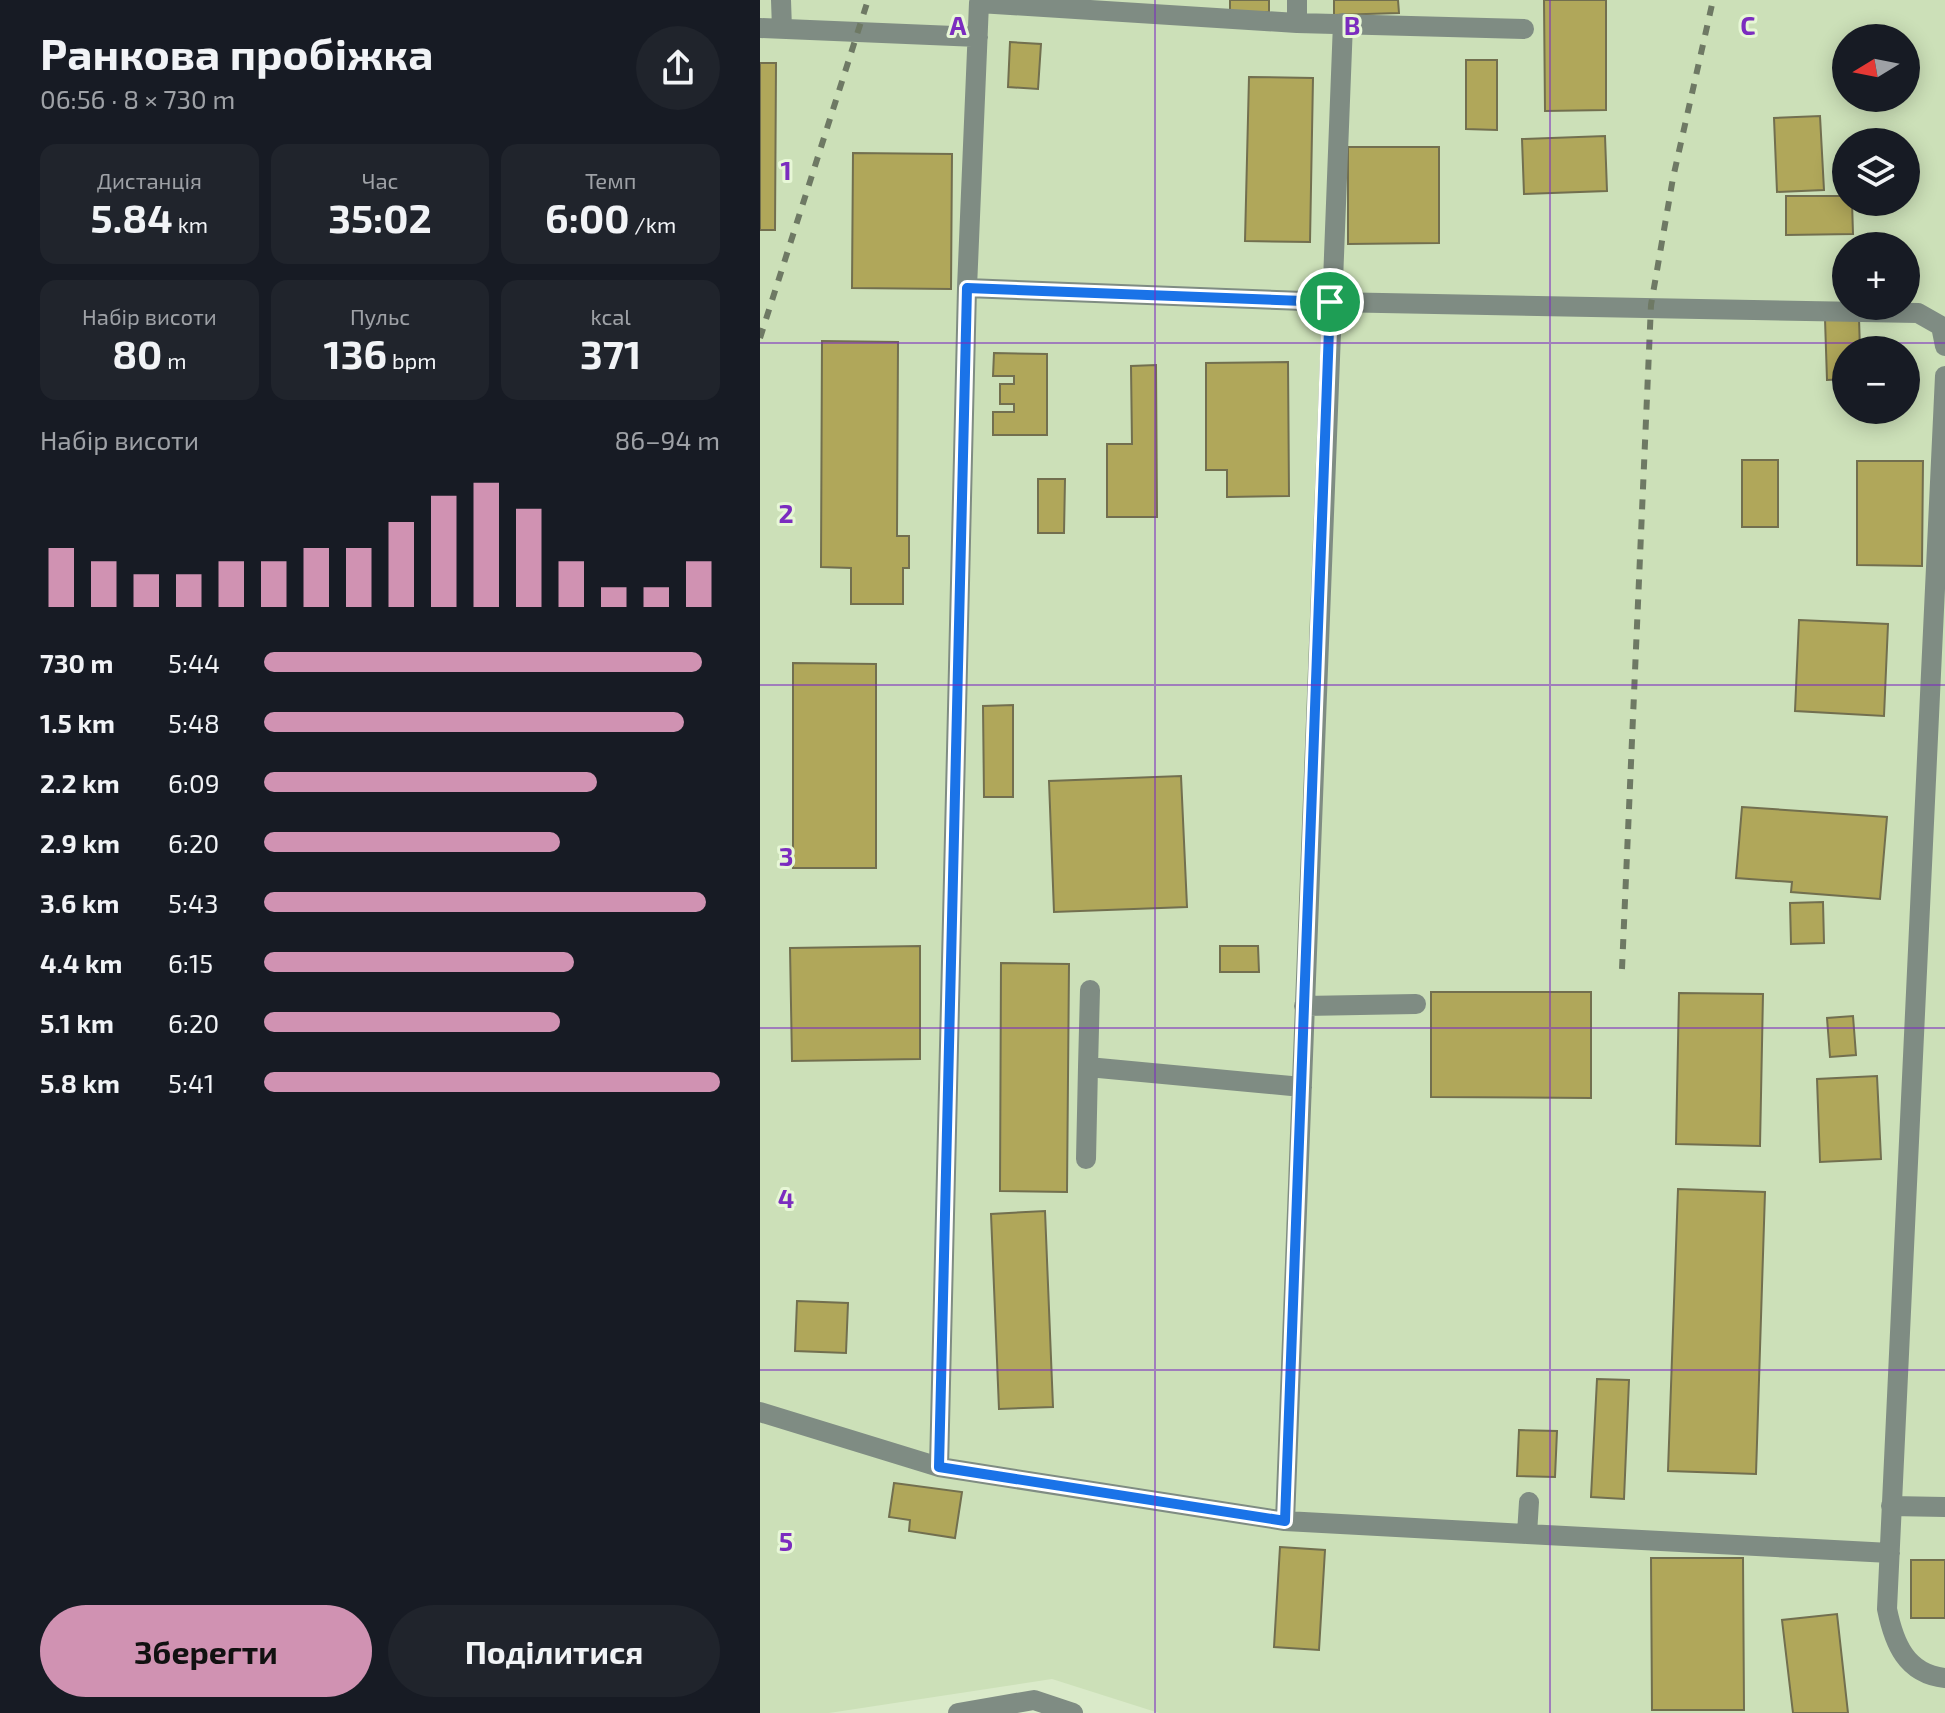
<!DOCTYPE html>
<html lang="uk">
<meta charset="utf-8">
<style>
body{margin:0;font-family:"Exo 2",sans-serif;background:#20242c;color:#f1f3f6;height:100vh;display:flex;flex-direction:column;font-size:30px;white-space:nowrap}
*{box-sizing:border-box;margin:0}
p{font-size:26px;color:#9ea1a6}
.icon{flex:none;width:44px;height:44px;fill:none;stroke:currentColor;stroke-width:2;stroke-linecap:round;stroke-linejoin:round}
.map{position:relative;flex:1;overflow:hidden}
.drawer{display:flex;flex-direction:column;background:#171b24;width:760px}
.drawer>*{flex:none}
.needle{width:52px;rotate:260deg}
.controls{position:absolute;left:1072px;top:24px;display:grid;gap:16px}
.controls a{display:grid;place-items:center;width:88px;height:88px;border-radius:50%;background:#171b24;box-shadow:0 4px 20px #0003;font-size:40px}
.pin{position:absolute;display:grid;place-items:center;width:68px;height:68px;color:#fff;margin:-34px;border:4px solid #fff;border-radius:50%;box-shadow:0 2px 8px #0007}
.round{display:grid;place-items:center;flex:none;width:84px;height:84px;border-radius:42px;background:#20242c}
.overview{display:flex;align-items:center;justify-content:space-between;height:136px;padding:0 40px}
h1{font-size:44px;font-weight:700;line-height:60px}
.metrics{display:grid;grid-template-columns:repeat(3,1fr);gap:12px;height:136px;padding:8px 40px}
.metrics div{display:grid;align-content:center;border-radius:16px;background:#20242c;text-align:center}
.metrics b{font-size:40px;font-weight:700}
.metrics small{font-size:22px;font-weight:400}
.metrics p{font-size:22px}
.chart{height:224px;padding:16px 40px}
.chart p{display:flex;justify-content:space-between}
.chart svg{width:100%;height:144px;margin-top:8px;stroke:#d092b2;stroke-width:6}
.primary-button{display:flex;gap:16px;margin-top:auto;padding:16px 40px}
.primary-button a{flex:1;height:92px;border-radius:48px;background:#d092b2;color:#111;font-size:32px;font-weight:700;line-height:92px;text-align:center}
.primary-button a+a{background:#20242c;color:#f1f3f6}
ul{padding:0 40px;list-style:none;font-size:26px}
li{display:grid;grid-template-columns:128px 96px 1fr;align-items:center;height:60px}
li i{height:20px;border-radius:10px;background:#d092b2}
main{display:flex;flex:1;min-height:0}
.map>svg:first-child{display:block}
.built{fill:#cce0b8;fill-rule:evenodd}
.building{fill:#b0a75a;stroke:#726f4f;stroke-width:2}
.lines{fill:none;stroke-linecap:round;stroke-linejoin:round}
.minor{stroke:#7f8c83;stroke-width:20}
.rail{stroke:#6e7964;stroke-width:6;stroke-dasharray:10 10;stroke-linecap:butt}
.route-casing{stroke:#fff;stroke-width:16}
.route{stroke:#1a73e8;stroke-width:10}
.grid{fill:none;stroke:#7b2cbf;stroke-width:2;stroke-opacity:0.55}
.grid-label{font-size:26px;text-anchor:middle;font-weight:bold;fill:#7b2cbf;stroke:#e7f7d6;stroke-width:6;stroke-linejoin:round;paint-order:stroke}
</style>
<main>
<section class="drawer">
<div class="overview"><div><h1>Ранкова пробіжка</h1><p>06:56 · 8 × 730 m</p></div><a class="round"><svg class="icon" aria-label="share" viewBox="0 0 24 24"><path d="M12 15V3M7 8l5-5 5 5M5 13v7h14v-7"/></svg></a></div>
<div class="metrics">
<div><p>Дистанція</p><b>5.84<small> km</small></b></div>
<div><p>Час</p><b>35:02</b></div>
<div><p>Темп</p><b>6:00<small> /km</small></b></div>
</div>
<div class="metrics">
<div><p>Набір висоти</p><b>80<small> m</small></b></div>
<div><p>Пульс</p><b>136<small> bpm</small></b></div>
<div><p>kcal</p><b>371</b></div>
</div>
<div class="chart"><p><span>Набір висоти</span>86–94 m</p>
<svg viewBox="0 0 160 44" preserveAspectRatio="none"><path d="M5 44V26M15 44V30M25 44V34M35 44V34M45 44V30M55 44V30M65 44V26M75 44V26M85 44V18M95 44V10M105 44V6M115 44V14M125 44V30M135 44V38M145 44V38M155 44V30"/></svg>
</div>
<ul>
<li><b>730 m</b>5:44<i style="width:96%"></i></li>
<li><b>1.5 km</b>5:48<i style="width:92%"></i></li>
<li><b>2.2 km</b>6:09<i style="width:73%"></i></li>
<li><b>2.9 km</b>6:20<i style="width:65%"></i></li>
<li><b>3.6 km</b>5:43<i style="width:97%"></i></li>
<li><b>4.4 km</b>6:15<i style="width:68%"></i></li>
<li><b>5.1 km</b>6:20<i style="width:65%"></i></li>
<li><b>5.8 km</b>5:41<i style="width:100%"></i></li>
</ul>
<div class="primary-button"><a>Зберегти</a><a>Поділитися</a></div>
</section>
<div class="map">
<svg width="1185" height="1713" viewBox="0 0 1185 1713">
<rect width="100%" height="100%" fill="#daeac9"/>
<path class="built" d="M0,0H1185V1713H399L292,1679L69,1713H0ZM1086,38H1146V98H1086ZM1086,142H1146V202H1086ZM1086,246H1146V306H1086ZM1086,350H1146V410H1086Z"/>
<path class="building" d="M470,0H509V12L470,14Z
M574,0H638L639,13L574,15Z
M784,0H846V110L785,111Z
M250,42L281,44L278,89L248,87Z
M706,60H737V130L706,129Z
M0,63H16L15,230H0Z
M489,77L553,78L550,242L485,241Z
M1060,116L1064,190L1017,192L1014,118Z
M845,136L847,191L764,194L762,139Z
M588,147H679V243L588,244Z
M93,153L192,154L191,289L92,288Z
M1026,196H1086V202H1092L1093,234L1026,235Z
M1099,318L1100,350H1086V379L1067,380L1065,319Z
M62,341L138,342L137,536H149V568H143V604H91V568L61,567Z
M234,353L287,354V435H233V412H254V404H240V384H254V376H233Z
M528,362L529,496L467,497V470H446V363Z
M396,365L397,517H347V444H372L371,366Z
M982,460H1018V527H982Z
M1097,461H1163L1162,566L1097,565Z
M278,479H305L304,533H278Z
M1039,620L1128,624L1124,716L1035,711Z
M33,663L116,664V868H33Z
M253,705V797H224L223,706Z
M421,776L427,907L294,912L289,781Z
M982,807L1127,817L1120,899L1031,892L1032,882L976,878Z
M1063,902L1064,943L1031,944L1030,903Z
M160,946V1059L32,1061L30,948Z
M460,946H498L499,972H460Z
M241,963L309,964L307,1192L240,1191Z
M671,992H831V1098L671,1097Z
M919,993L1003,994L1000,1146L916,1144Z
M1093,1016L1096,1055L1070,1057L1067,1018Z
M1117,1076L1121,1159L1060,1162L1057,1079Z
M918,1189L1005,1192L996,1474L908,1471Z
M285,1211L293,1407L239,1409L231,1214Z
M37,1301L88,1303L86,1353L35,1351Z
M837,1379L869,1380L864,1499L831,1497Z
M759,1430L797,1431L795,1477L757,1476Z
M134,1483L202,1492L195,1538L149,1531L150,1520L129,1517Z
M520,1547L565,1550L559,1650L514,1647Z
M891,1558H983L984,1710H892Z
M1151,1560H1185V1618H1151Z
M1077,1614L1088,1713H1033L1022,1620Z"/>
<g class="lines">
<path class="minor" d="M21,0L22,29
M537,23V0
M583,23L525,1521L767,1534L769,1502
M0,28L218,37
M207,288L570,302L1158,313L1181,326L1185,346
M1185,376L1127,1609C1134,1643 1146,1674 1185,1678
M330,990L328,1067L542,1087
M544,1006L656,1004
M326,1159L328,1067
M0,1412L179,1467
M1131,1506L1185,1507
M525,1521L179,1467L207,288L219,3L537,23L764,29
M767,1534L1130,1553
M198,1713L274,1700L313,1713"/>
<path class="rail" d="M0,338L108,0
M862,969L891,305L913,178L953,0"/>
</g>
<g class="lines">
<g class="route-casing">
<path id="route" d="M207,288L570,302L525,1521L179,1467Z"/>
</g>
<use href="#route" class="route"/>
</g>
<path class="grid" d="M395,0V1713M790,0V1713M0,343H1185M0,685H1185M0,1028H1185M0,1370H1185"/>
<g class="grid-label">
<text x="198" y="35">A</text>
<text x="592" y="35">B</text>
<text x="988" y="35">C</text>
<text x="26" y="180">1</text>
<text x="26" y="523">2</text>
<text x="26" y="866">3</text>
<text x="26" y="1208">4</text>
<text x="26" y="1551">5</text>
</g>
</svg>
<div class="controls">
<a><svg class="needle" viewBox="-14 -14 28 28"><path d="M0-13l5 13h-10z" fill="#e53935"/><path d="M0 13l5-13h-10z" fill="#9ea1a6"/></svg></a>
<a><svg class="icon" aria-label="layers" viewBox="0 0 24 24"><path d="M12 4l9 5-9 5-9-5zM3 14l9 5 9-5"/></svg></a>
<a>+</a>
<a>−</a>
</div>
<div class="pin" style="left:570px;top:302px;background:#1e9e55"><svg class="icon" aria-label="arrive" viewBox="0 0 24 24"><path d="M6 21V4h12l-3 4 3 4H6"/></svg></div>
</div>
</main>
